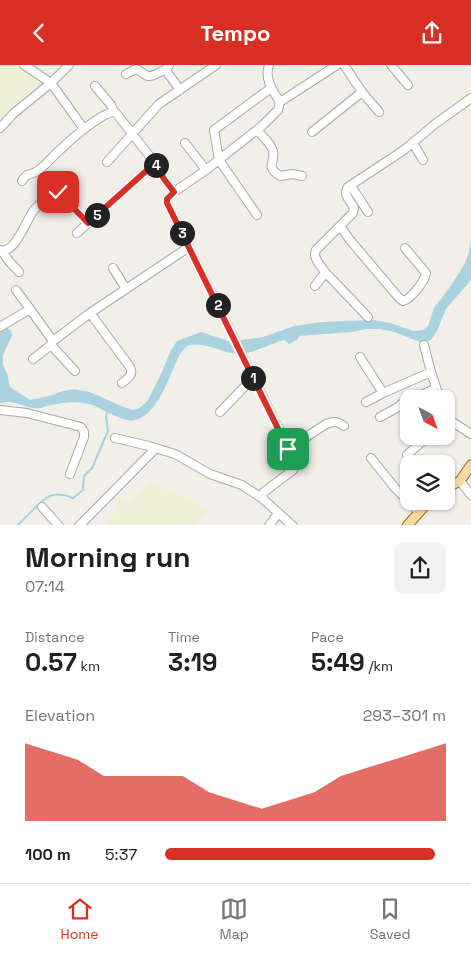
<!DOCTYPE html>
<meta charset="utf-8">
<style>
body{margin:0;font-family:"Space Grotesk",sans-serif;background:#f2f2f2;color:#202124;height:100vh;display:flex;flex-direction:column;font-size:19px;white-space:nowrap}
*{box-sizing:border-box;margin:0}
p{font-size:16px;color:#757577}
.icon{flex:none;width:28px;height:28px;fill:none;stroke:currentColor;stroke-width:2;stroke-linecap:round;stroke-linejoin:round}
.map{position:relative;height:460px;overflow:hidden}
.drawer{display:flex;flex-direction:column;background:#fff;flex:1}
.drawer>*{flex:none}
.needle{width:32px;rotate:139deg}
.fabs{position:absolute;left:400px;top:325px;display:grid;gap:10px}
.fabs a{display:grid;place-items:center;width:55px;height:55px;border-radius:10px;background:#fff;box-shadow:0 1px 4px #0004;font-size:25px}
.pin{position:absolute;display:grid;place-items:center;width:42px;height:42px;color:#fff;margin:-21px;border-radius:10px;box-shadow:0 2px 8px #0006}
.km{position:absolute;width:25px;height:25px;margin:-12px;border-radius:50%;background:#222;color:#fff;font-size:14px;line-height:25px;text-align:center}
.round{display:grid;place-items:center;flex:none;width:52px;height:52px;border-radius:10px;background:#f2f2f2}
.headline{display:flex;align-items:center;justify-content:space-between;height:85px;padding:0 25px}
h1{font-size:28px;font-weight:700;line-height:38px}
.stats{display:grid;grid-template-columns:repeat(3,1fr);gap:8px;height:85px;padding:5px 25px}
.stats div{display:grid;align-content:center}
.stats b{font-size:25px;font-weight:700}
.stats small{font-size:14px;font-weight:400}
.stats p{font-size:14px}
.chart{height:140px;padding:10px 25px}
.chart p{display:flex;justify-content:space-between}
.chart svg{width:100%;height:90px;margin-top:5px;fill:#d93025;opacity:.7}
ul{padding:0 25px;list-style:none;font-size:16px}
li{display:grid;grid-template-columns:80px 60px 1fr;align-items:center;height:38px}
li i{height:12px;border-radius:6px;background:#d93025}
header{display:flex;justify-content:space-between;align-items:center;height:65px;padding:0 25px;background:#d93025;color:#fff;font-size:22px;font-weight:700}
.menu{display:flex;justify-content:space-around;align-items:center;height:70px;border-top:1px solid #e0e0e0;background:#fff;font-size:14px;color:#757577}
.menu a{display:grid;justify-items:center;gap:2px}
.menu .on{color:#d93025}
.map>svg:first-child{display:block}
.farmland{fill:#eef0d5}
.water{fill:#aad3df}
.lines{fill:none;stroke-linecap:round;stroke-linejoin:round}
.stream{stroke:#aad3df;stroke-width:2}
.minor-casing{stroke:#a9a9a9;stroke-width:10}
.major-casing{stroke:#a06b00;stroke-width:11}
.minor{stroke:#fff;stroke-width:8}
.major{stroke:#fcd6a4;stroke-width:9}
.route-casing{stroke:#fff;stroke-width:10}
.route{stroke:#d93025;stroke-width:6}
</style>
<header><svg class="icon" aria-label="back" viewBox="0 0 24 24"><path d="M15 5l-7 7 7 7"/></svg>Tempo<svg class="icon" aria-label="share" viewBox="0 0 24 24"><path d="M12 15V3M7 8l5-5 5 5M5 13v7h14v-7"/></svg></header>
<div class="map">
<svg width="471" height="461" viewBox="0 0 471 461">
<rect width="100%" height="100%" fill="#f2efe9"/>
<path class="farmland" d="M0,0H15L42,15L0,54Z
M150,416L209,444L194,460L105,461L117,442L113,432L130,436Z"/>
<path class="water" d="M471,174V215L446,244L437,266L431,275L420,277L394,267L380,264H366L352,267L299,271L297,275L289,279L284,275C265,280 250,292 230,288C219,285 196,275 186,282C180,287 177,295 174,302C167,318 155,351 135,355C122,358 103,343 89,339C77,336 64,337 52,340C48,340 44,342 41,343C30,344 21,339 11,337C8,336 3,338 0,338V255L11,266L12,271L3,290V300L7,308L10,322L30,335C35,334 40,333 45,332C57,329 67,323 79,325C99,327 114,341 134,345L141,342L148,335L161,309L171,285L177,276L201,267L226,275L233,279L242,275L263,272L294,261L322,257L373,255L390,258L414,266L423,265L428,261L434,243L450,222L464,200L469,187Z"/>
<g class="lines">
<path class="stream" d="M17,461C24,454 42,434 50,431C58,428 66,430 73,433L83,425L84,411L92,403L108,366L106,351L108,346"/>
<g class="minor-casing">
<path id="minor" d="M24,0L51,18L84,64
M169,0L166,4L167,7L180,25
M269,0C264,14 273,26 280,37
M391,0L408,20
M126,9L136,4C140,5 144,10 148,11C154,12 161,6 166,4
M95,21L111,40L114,47
M362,27L379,47
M0,63L14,48L51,18L69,0
M257,65C262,71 271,78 273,86C276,99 264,100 280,111L293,109L302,111
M312,67L362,27L344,0
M185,78L206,105
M413,78L423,95
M107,97L159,39L216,0
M22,116C27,107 30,111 37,106C46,101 52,91 60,85C70,75 101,48 114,47L116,48L155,98L164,114L174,127
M351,121L368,147
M257,150L219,95L214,65L271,23
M77,168L155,98
M405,183L426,208C425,216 411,234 403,236L399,233L350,175L340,161L353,148L354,143C351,136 342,130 348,122L404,85L435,59L471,33
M0,185C15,190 26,155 34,145C39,139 46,134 52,129L56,127L61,130L88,158
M2,186L8,195L19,207
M113,203L126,224
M324,206L368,252
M315,221L324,209V206C321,200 312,193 316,185L340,161
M16,225L30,244
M90,248L130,302C134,310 128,313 122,318
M0,262L30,244L53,276L90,248L189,182
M51,280L75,306
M424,280L431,307
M360,292L383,328L431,307L440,334
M33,294L51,280L52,277
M413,334L436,323
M366,337L383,328
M401,339L409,349
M0,345L27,348L81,362L84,367V372L70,409
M220,347L253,313
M446,350L448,354L471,369
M380,352L409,336
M115,373L149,381L175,389L210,409L242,420L263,434L293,461
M288,384L326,359C334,356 337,356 344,361
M407,390L428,371
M371,393L395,423L419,447
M460,416L471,430
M263,434L262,430L264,427L293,405L294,400L293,393L167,138V134L174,127L206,105L263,60L278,45L280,37L337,0
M42,442L59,461
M79,461L156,383
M269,461L278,448"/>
</g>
<g class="major-casing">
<path id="major" d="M446,423L460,416L471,400
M407,461L429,436"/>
</g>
<use href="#minor" class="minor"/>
<use href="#major" class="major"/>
</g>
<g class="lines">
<g class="route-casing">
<path id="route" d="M58,127L88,158L155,98L164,114L174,127L167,134V138L288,384"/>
</g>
<use href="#route" class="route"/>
</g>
</svg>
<div class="fabs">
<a><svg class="needle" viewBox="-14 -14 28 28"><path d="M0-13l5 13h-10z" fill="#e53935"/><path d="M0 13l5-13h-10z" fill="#757577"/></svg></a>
<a><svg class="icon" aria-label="layers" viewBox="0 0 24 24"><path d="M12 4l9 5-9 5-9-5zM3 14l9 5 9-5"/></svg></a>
</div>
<div class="pin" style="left:288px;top:384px;background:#1e9e55"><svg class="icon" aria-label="arrive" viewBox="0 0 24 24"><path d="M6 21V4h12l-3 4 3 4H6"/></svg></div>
<div class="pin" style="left:58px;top:127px;background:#d93025"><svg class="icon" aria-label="check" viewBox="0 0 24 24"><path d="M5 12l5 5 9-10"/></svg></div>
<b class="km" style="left:253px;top:313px">1</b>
<b class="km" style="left:218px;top:240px">2</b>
<b class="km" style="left:182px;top:168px">3</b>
<b class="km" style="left:156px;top:100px">4</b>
<b class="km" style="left:97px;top:150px">5</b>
</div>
<section class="drawer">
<div class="headline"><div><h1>Morning run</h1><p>07:14</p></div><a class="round"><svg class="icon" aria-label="share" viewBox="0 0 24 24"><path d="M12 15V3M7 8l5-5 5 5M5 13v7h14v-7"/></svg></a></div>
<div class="stats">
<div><p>Distance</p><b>0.57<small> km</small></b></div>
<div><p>Time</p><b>3:19</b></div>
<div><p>Pace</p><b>5:49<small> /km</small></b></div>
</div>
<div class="chart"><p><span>Elevation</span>293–301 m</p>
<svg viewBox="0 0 160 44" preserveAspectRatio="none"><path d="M0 44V6L10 10L20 14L30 22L40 22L50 22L60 22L70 30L80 34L90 38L100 34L110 30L120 22L130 18L140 14L150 10L160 6V44z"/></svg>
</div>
<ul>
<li><b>100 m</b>5:37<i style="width:96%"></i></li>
</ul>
</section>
<nav class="menu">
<a class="on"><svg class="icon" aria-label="home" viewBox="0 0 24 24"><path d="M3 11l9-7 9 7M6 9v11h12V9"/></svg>Home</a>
<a><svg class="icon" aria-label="map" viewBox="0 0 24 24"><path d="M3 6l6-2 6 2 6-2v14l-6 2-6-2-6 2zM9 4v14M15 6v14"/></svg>Map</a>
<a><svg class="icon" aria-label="saved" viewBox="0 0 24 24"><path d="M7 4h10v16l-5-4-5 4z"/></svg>Saved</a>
</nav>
